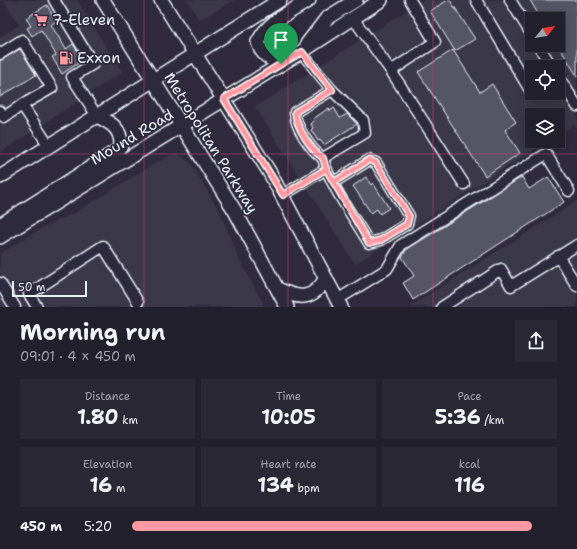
<!DOCTYPE html>
<meta charset="utf-8">
<style>
body{margin:0;font-family:"Shantell Sans",sans-serif;background:#2b2836;color:#f1f3f6;height:100vh;display:flex;flex-direction:column;font-size:15px;white-space:nowrap}
*{box-sizing:border-box;margin:0}
p{font-size:13px;color:#a3a3aa}
.icon{flex:none;width:22px;height:22px;fill:none;stroke:currentColor;stroke-width:2;stroke-linecap:round;stroke-linejoin:round}
.map{position:relative;height:307px;overflow:hidden}
.drawer{display:flex;flex-direction:column;background:#23202e;flex:1}
.drawer>*{flex:none}
.needle{width:26px;rotate:60deg}
.controls{position:absolute;left:525px;top:12px;display:grid;gap:8px}
.controls a{display:grid;place-items:center;width:40px;height:40px;border-radius:0px;background:#23202e;box-shadow:0 2px 10px #0003,0 0 0 1px #403e4a;font-size:20px}
.scale{position:absolute;left:12px;bottom:10px;width:75px;box-sizing:border-box;padding-left:4px;border:2px solid #e8f1f8;border-top:0;font-size:11px;line-height:14px;white-space:nowrap;color:#e8f1f8;-webkit-text-stroke:3px #2f2a3d;paint-order:stroke}
.pin{position:absolute;display:grid;place-items:center;width:34px;height:34px;color:#fff;margin:-41px -17px;border-radius:50% 50% 50% 0;rotate:-45deg;box-shadow:0 0 4px #0007}
.pin .icon{rotate:45deg}
.round{display:grid;place-items:center;flex:none;width:42px;height:42px;border-radius:0px;background:#2b2836}
.head{display:flex;align-items:center;justify-content:space-between;height:68px;padding:0 20px}
h1{font-size:22px;font-weight:700;line-height:30px}
.metrics{display:grid;grid-template-columns:repeat(3,1fr);gap:6px;height:68px;padding:4px 20px}
.metrics div{display:grid;align-content:center;border-radius:0px;background:#2b2836;text-align:center}
.metrics b{font-size:20px;font-weight:700}
.metrics small{font-size:11px;font-weight:400}
.metrics p{font-size:11px}
ul{padding:0 20px;list-style:none;font-size:13px}
li{display:grid;grid-template-columns:64px 48px 1fr;align-items:center;height:30px}
li i{height:10px;border-radius:5px;background:#ff9aa2}
.map>svg:first-child{display:block}
.built{fill:#3b3749;fill-rule:evenodd}
.building{fill:#575565;stroke:#e8f1f8}
.lines{fill:none;stroke-linecap:round;stroke-linejoin:round}
.minor-casing{stroke:#e8f1f8;stroke-width:13}
.major-casing{stroke:#e8f1f8;stroke-width:16}
.minor{stroke:#2f2a3d;stroke-width:10}
.major{stroke:#2f2a3d;stroke-width:13}
.route-casing{stroke:#fff;stroke-width:8}
.route{stroke:#ff9aa2;stroke-width:5}
.grid{fill:none;stroke:#ca437a;stroke-width:1;stroke-opacity:0.55}
.labels{text-anchor:middle;dominant-baseline:central;stroke-width:3.5;stroke-linejoin:round;paint-order:stroke}
.poi-label{font-size:15px;fill:#e8f1f8;stroke:#2f2a3d;text-anchor:start}
.street-label{font-size:15px;fill:#e8f1f8;stroke:#2f2a3d}
</style>
<div class="map">
<svg width="577" height="307" viewBox="0 0 577 307">
<rect width="100%" height="100%" fill="#2f2a3d"/>
<filter id="ink" filterUnits="userSpaceOnUse"><feTurbulence type="fractalNoise" baseFrequency=".025" numOctaves="2"/><feDisplacementMap in="SourceGraphic" scale="8" xChannelSelector="R" yChannelSelector="G"/><feConvolveMatrix kernelMatrix="1 2 1 2 8 2 1 2 1" color-interpolation-filters="sRGB"/></filter>
<g filter="url(#ink)">
<path class="built" d="M3,0H77L122,72L0,153V37L19,25Z
M187,0H235L199,20Z
M423,0H577V129L574,125L558,135V115H532V141H548L355,264L255,107ZM532,19H558V45H532ZM532,67H558V93H532Z
M177,153L190,162L220,212L238,257L265,307H0V254L42,228L76,212L157,162Z
M577,201V307H409Z"/>
<path class="building" d="M448,0H450L475,39L455,51L430,11Z
M530,0H577V76L558,45V19H541Z
M47,5L56,21L51,25L66,49L73,44L83,60L62,74L52,57L56,55L41,30L32,36L27,28L31,26L26,18Z
M20,49L36,75L0,97V61Z
M453,50L480,92L492,84L516,122L505,130L520,153L485,176L418,72Z
M329,108L330,111L334,108L340,118L347,114L357,124L324,145L320,140L318,141L311,130L313,128L311,124L314,121L313,119Z
M366,177L371,185L373,183L389,208L380,214L377,209L371,213L353,186Z
M522,177L529,189L548,177L564,202L413,300L403,283L414,276L402,257L406,250Z"/>
<g class="lines">
<g class="minor-casing">
<path id="minor" d="M54,0L93,64L72,77L97,116
M476,0L530,90
M510,0L532,35
M353,18L391,71L435,42L410,0
M538,45L552,67
M301,52L332,90L363,120L365,133L323,158C311,150 295,127 295,112L332,90
M0,54L22,40L52,88L22,105L49,146
M391,71L464,184
M558,76L577,106
M0,111L4,117L22,105
M323,158C329,184 355,219 369,243L381,240L407,224L409,216L376,163L369,160L334,182
M283,195L326,169
M558,256L577,286
M0,283L15,307
M337,300L387,269L401,245L546,154L569,191
M37,307L29,294L103,246L138,302
M442,307L501,269L511,286L577,245"/>
</g>
<g class="major-casing">
<path id="major" d="M103,0L235,211L287,307
M161,0L270,173L341,307
M307,44L327,18L356,0
M281,64C270,59 261,55 258,42C268,21 291,12 309,0
M0,177L280,0
M0,225L118,150L121,145C121,128 111,123 97,116
M0,237L301,52L381,0
M278,289C300,300 313,300 326,278"/>
</g>
<use href="#minor" class="minor"/>
<use href="#major" class="major"/>
</g>
</g>
<g class="lines" filter="url(#ink)">
<g class="route-casing">
<path id="route" d="M281,64L224,99L283,195L326,169L369,243L381,240L407,224L409,216L376,163L369,160L334,182L326,169L323,158C311,150 296,127 295,112L332,90L302,52L281,64"/>
</g>
<use href="#route" class="route"/>
</g>
<path class="grid" d="M144,0V307M288,0V307M433,0V307M0,154H577"/>
<defs>
<g id="supermarket-bare" transform="scale(1.08)"><path d="M-6-5.5h2.5l.6 2H6L4.5 2H-2.5L-4.4-4H-6ZM-1.5 3.2a1.3 1.3 0 1 0 .1 0ZM3 3.2a1.3 1.3 0 1 0 .1 0Z" fill="#ff9aa2" stroke="#2f2a3d" stroke-width="2.5" paint-order="stroke"/></g>
<g id="fuel-bare" transform="scale(1.08)"><path d="M-5.5-6h7V0h2V4h1.3V-2.5L3-4.5l.8-.8L6-3V5H2.5V1h-1V6h-7ZM-4.2-4.7v3.2H.2V-4.7Z" fill="#ff9aa2" stroke="#2f2a3d" stroke-width="2.5" paint-order="stroke"/></g>
</defs>
<g fill-rule="evenodd">
<use href="#supermarket-bare" x="41" y="20"/>
<use href="#fuel-bare" x="66" y="58"/>
</g>
<g class="labels">
<g class="poi-label">
<text x="52" y="20">7-Eleven</text>
<text x="77" y="58">Exxon</text>
</g>
<g class="street-label">
<text transform="translate(132 137) rotate(-31)">Mound Road</text>
<text transform="translate(211 143) rotate(58)">Metropolitan Parkway</text>
</g>
</g>
</svg>
<div class="controls">
<a><svg class="needle" viewBox="-14 -14 28 28"><path d="M0-13l5 13h-10z" fill="#e53935"/><path d="M0 13l5-13h-10z" fill="#a3a3aa"/></svg></a>
<a><svg class="icon" aria-label="locate" viewBox="0 0 24 24"><circle cx="12" cy="12" r="6"/><path d="M12 2v4M12 18v4M2 12h4M18 12h4"/></svg></a>
<a><svg class="icon" aria-label="layers" viewBox="0 0 24 24"><path d="M12 4l9 5-9 5-9-5zM3 14l9 5 9-5"/></svg></a>
</div>
<div class="scale">50 m</div>
<div class="pin" style="left:281px;top:64px;background:#1e9e55"><svg class="icon" aria-label="arrive" viewBox="0 0 24 24"><path d="M6 21V4h12l-3 4 3 4H6"/></svg></div>
</div>
<section class="drawer">
<div class="head"><div><h1>Morning run</h1><p>09:01 · 4 × 450 m</p></div><a class="round"><svg class="icon" aria-label="share" viewBox="0 0 24 24"><path d="M12 15V3M7 8l5-5 5 5M5 13v7h14v-7"/></svg></a></div>
<div class="metrics">
<div><p>Distance</p><b>1.80<small> km</small></b></div>
<div><p>Time</p><b>10:05</b></div>
<div><p>Pace</p><b>5:36<small> /km</small></b></div>
</div>
<div class="metrics">
<div><p>Elevation</p><b>16<small> m</small></b></div>
<div><p>Heart rate</p><b>134<small> bpm</small></b></div>
<div><p>kcal</p><b>116</b></div>
</div>
<ul>
<li><b>450 m</b>5:20<i style="width:94%"></i></li>
</ul>
</section>
